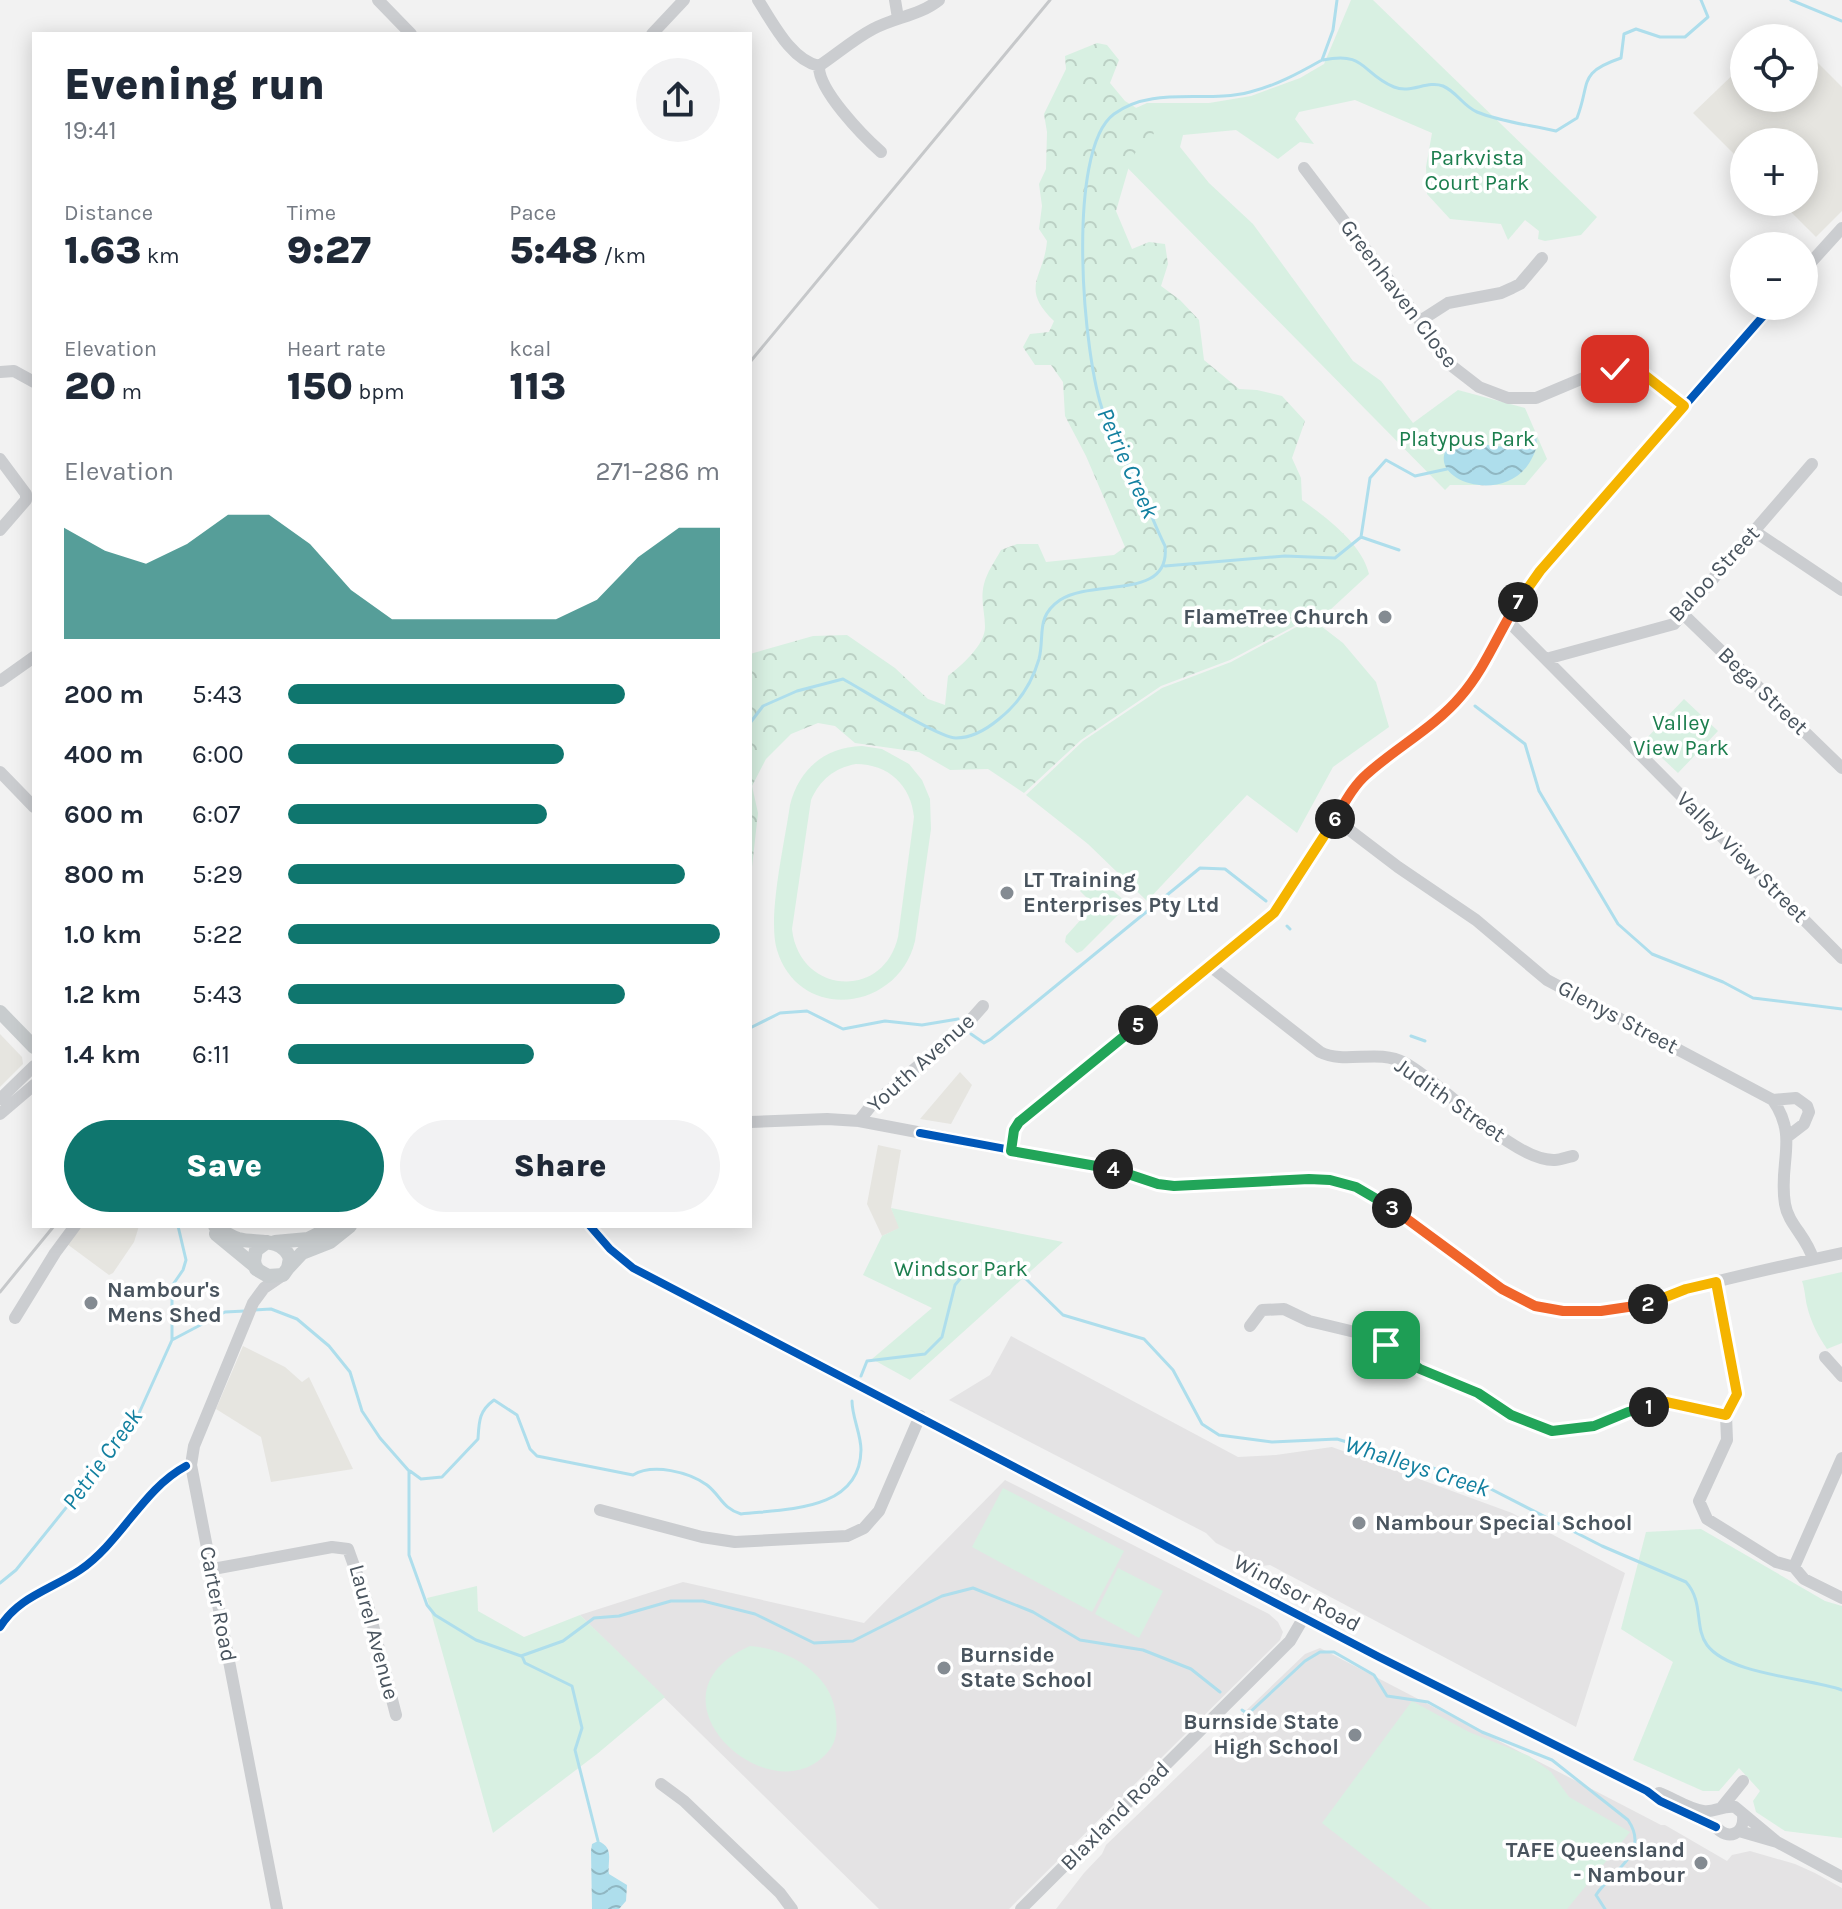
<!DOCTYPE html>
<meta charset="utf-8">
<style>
body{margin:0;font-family:Karla,sans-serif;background:#f2f2f3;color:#1f2937;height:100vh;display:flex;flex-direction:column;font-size:30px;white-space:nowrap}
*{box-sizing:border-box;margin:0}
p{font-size:26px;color:#747a83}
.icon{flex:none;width:44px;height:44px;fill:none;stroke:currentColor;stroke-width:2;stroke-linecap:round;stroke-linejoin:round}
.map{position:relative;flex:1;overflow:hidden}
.sheet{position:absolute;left:32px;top:32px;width:720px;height:1196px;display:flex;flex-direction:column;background:#fff;border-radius:0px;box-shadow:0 4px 20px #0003}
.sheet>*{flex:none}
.tools{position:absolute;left:1730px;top:24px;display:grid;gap:16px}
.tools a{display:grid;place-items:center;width:88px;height:88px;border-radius:50%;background:#fff;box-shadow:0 4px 20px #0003;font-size:40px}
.pin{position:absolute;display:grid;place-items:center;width:68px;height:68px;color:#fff;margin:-34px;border-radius:16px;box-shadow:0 4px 12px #0006}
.km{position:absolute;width:40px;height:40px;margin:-20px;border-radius:50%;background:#222;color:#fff;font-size:22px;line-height:40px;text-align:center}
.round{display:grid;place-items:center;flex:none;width:84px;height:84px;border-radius:42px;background:#f2f2f3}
.summary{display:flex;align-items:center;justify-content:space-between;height:136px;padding:0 32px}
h1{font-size:44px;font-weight:800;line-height:60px}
.stats{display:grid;grid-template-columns:repeat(3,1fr);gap:12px;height:136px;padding:8px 32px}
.stats div{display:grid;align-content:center}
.stats b{font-size:40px;font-weight:800}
.stats small{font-size:22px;font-weight:400}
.stats p{font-size:22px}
.chart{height:224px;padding:16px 32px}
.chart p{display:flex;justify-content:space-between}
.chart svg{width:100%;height:144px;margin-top:8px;fill:#0f766e;opacity:.7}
.cta{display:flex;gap:16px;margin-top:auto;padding:16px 32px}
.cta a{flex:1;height:92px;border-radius:48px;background:#0f766e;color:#fff;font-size:32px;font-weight:800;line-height:92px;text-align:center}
.cta a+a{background:#f2f2f3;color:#1f2937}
ul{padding:0 32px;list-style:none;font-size:26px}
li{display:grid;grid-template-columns:128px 96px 1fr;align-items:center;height:60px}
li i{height:20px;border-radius:10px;background:#0f766e}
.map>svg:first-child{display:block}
.commercial{fill:#e6e5e0}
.education{fill:#e4e3e4}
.green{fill:#d8f0e2;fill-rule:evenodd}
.forest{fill:url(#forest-crowns)}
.water{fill:url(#water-waves)}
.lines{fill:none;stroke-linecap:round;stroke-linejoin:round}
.stream{stroke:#aedeec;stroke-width:3}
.minor{stroke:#cbcdd0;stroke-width:12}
.major{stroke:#c8ccce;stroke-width:14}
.rail{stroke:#c6c8ca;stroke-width:3}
.cycleway-casing{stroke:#fff;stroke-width:13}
.cycleway{stroke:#0057b8;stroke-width:8}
.split-1-casing{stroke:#fff;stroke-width:16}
.split-2-casing{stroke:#fff;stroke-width:16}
.split-3-casing{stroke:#fff;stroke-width:16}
.split-4-casing{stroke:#fff;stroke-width:16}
.split-5-casing{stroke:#fff;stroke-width:16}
.split-6-casing{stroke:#fff;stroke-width:16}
.split-7-casing{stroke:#fff;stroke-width:16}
.split-8-casing{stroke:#fff;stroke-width:16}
.split-1{stroke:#22a559;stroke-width:10}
.split-2{stroke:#f5b400;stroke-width:10}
.split-3{stroke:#f0652b;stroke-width:10}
.split-4{stroke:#22a559;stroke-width:10}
.split-5{stroke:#22a559;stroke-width:10}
.split-6{stroke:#f5b400;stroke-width:10}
.split-7{stroke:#f0652b;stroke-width:10}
.split-8{stroke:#f5b400;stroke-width:10}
.poi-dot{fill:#848b92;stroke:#fff;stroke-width:3}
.labels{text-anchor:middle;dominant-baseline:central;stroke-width:7;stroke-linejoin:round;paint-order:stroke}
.park-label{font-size:22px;fill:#1c7e4e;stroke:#fff}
.street-label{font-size:22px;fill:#49545e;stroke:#fff}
.poi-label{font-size:22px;font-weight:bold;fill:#49545e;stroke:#fff;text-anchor:start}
.water-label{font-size:24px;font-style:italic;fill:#1380a0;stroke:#fff}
</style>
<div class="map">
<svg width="1842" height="1909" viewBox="0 0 1842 1909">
<defs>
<pattern id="forest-crowns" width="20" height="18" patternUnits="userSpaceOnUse" patternTransform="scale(2)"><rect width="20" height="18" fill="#d8f0e2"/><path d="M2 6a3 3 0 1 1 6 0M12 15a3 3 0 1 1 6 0" fill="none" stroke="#bbd0c4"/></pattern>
<pattern id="water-waves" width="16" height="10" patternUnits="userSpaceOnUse" patternTransform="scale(2)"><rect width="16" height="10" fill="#aedeec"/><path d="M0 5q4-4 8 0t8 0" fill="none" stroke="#90b7c2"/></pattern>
</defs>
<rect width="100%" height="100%" fill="#f2f2f2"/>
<path class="commercial" d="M1804,49L1842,87V211L1816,237L1781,202H1804V142H1744V164L1693,113L1744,64V98H1804Z
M0,1034L22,1057L23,1064L0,1087Z
M960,1072L972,1085L951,1124L920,1119Z
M878,1145L901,1150L891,1208L900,1228L882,1236L867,1204Z
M81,1226H139L134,1242L113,1273L109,1275L67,1244Z
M243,1346L285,1367L302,1382L309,1377L353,1469L271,1482L261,1437L216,1409Z"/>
<path class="education" d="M1011,1336L1238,1457L1276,1455L1332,1447L1512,1513L1625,1573L1576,1727L1270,1565L1262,1566L1216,1543L1206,1533L949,1400L990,1375Z
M1005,1480L1269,1614L1278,1622L1283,1632L1280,1640L1009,1909H879L580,1615L683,1582L864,1623Z
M1320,1648L1661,1825H1665L1727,1861L1732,1855L1750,1851L1795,1864L1815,1873L1842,1888V1909H1056L1084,1873L1102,1854L1106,1845L1305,1654Z"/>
<path class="green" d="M1351,0H1373L1597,217L1581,235L1545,241L1538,239L1539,231L1525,220L1508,240L1501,224L1450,219L1427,194L1426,167L1432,133L1355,100L1299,112L1295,119L1314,144L1300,142L1278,159L1236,130L1183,135L1180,147L1209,183L1253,224L1353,361L1381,381L1413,423L1458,390L1525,408L1547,459L1525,485H1450L1445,490L1104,144L1116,117L1147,103H1209L1251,96L1300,78L1324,64Z
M1302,624L1321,626L1343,643L1376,682L1389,727L1333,767L1297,833L1247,795L1147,901L1088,844L1026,795L1083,741L1162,688L1231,662Z
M1684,699L1718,731L1678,773L1644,741Z
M862,746L882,749L909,764L922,780L930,799L931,829L915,941C898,1012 799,1023 777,950C767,918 785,841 790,805C799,769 825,747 862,746ZM856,764C888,764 911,785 914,817L898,937C883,1001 799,994 792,929L811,800C820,780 834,768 856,764Z
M1094,874L1126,902V907L1082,951L1077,953L1065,942L1066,936L1094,905L1080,891V887L1090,875Z
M891,1208L1063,1242L910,1380L872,1359L932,1308L863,1275L882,1236L899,1228Z
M1842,1272V1343L1827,1349C1818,1336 1811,1322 1807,1306C1805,1297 1805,1290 1802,1281Z
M1003,1488L1124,1551L1092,1612L972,1547Z
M1701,1529L1825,1601L1842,1606V1838L1785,1831L1756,1812L1753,1801L1760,1791L1739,1768L1719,1791H1703L1633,1760L1673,1662L1621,1629L1646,1532Z
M1118,1568L1163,1591L1139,1638L1095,1614Z
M477,1586L478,1611L524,1637L580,1615L665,1697L597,1754L493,1833L427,1598Z
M750,1646C790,1649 834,1675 836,1718C838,1735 835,1746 823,1757C764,1812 639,1695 750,1646Z
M1412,1701L1469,1732L1529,1756L1551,1772L1569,1797L1630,1832L1567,1909H1432L1322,1823Z"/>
<path class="forest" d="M1097,43L1107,45L1119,60L1110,83L1125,101L1146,114L1154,134L1141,142L1130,163L1116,211L1132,249L1149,242L1165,244L1168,264L1161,286L1180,300L1199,320L1204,360L1239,389L1257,390L1282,396L1305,421L1292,458L1301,478L1302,500C1327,518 1362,544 1369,574L1316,623L1302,622L1230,660L1161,686L1081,740L1024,793L988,769L950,770L919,752L855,743L835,726L818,723L791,734L766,759L752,786L758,813L750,885V654L813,636L847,635L895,668L928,699L945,705L948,676C962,665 985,645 985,627C985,612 980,600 984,584C987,572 995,561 1001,550L1017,544H1038L1046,562L1114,555L1125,547L1086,456L1065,416L1063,382L1051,365H1035L1023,347L1030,334L1049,332L1054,321C1019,287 1044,278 1047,241L1039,229L1042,206L1039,184L1046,169L1047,132L1044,114L1066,69L1065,56Z"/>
<path class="water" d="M1525,432H1531L1536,436C1538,445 1536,451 1531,460C1504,510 1415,477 1453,441L1505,447Z
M598,1841C615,1848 607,1860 609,1874L627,1885L626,1901L619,1909H592L591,1851L592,1844Z"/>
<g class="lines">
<path class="stream" d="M1791,0L1842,21
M1323,60C1366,51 1361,73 1394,87C1411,94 1427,80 1443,86C1457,92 1463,106 1477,112C1501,122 1531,125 1556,131L1577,118C1591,82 1577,73 1621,58L1624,34L1636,29L1660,37H1685L1708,17L1701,0
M1361,537L1399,550
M1165,566L1285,556L1335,558L1361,537L1370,478L1386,460L1415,476L1447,469
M1475,706L1525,744L1539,791L1618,924L1652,954L1723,982L1753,998L1842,1009
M750,723L763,706L797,691L843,679C863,690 939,738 956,738C972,738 987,729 999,719C1018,704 1032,683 1039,659C1045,636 1035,617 1060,600C1094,578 1171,601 1165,546C1156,528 1149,509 1140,490C1129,465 1114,440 1104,414C1083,361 1065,150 1114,114C1153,85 1206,104 1250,92C1275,86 1299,73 1322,60L1333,30L1337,0
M1287,926L1290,929
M750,1028L780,1013L807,1011L843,1029L885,1021L922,1025L958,1019
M971,1034L984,1043L991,1039L1200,868L1225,869L1266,901
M1411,1036L1425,1041
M253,1310L271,1309L297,1319L329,1346L350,1372L362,1411L380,1438L409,1471V1555L427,1605L435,1615L476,1640L521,1656L563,1641L594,1618L619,1616L671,1601H703L755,1614L814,1643L853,1641L942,1596L973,1588L1033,1612L1080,1640L1143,1650L1191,1669L1220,1692
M172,1340L225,1312L245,1311
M861,1376L867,1361L925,1354L942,1337L955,1285L964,1274L987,1263H1000L1026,1279L1063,1315L1144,1339L1173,1370L1202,1424L1219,1435L1272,1442L1337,1439L1449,1473L1485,1486L1602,1546L1686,1582C1704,1602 1694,1627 1707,1645C1729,1675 1809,1678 1842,1690
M410,1471L421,1479L442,1477L478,1439C479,1421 479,1411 494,1400L517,1415L530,1449L537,1456L633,1475C653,1463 689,1472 707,1485C721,1496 722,1508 741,1514C784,1509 860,1512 861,1450C861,1434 852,1417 852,1401
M0,1583L16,1570L135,1422L172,1340V1286L183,1270L186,1260L178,1226
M522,1656L525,1663L572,1686L582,1728L575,1750L598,1841
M1242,1710L1248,1714L1305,1661L1320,1652H1334L1374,1675L1387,1696L1428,1702L1482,1732L1552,1760L1628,1820C1651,1854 1612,1870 1596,1895L1605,1909"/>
<path class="minor" d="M378,0L411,34
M758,0C773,23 791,60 819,66C818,90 863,136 881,152
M895,0L898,18
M652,34L684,0
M819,66C837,54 854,39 873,29C895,17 919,16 939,0
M1304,168L1420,321L1448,363L1479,387L1508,398H1536L1593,374L1625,369L1642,373L1684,406
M1804,270L1842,228
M1420,321L1448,303L1501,293L1512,288L1520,284L1542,258
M0,372L14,371L34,382
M0,459L26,494V500L0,530
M1754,531L1842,590
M1683,614L1842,768
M1507,620L1842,958
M1546,659L1674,624L1812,464
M0,681L34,657
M0,772L34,807
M1335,819L1398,867L1476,920L1547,980L1773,1100C1799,1138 1778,1163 1785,1204C1788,1224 1807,1237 1813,1259
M1210,966L1320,1052C1346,1065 1377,1048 1405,1063C1443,1083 1513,1162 1555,1160C1561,1160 1567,1157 1573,1156
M0,1099L34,1066
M1773,1100L1796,1098L1807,1106L1809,1112L1804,1124L1787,1137
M0,1114L34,1085
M859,1121L870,1107L967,1024L983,1006
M750,1122L827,1119L859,1121L1117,1170L1158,1184L1174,1186L1309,1179L1349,1184L1405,1217L1517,1298C1554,1315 1605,1316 1644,1305C1660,1301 1675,1292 1691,1288C1741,1275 1791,1264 1842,1253
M1011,1151L1014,1130L1019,1122L1261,925L1281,906L1358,784L1460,697L1486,663L1507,620L1540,571L1772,306
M590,1226L610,1249L633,1268L1379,1657L1647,1791L1660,1801L1716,1827C1728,1841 1745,1834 1743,1815
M1716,1282L1737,1394L1726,1415L1727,1440L1699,1501L1707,1519L1776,1562L1794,1567L1804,1579L1842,1598
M15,1318L55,1253L75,1226
M1250,1326L1262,1310L1284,1309L1309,1321L1359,1333L1386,1345L1420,1369L1478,1393L1511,1415L1552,1431L1594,1426L1628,1412L1666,1402L1726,1415
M1825,1357L1842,1376
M600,1510L702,1537L735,1542L847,1536L864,1528L879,1511L920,1416
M1794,1567L1842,1458
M213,1569L332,1547L348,1549L367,1602L396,1715
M661,1784L684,1801L780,1893L792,1909
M1659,1793C1673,1798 1688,1809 1703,1811C1715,1813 1722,1805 1735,1807L1777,1842
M1722,1807L1743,1781
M1739,1831L1777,1842L1842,1877
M277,1909L191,1465L194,1446L253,1303L264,1288L283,1275
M1021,1909L1290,1641L1304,1617"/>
<path class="major" d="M0,1012L34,1047
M215,1226C222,1231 229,1236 238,1239C256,1244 281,1236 290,1258L288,1268L283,1275L268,1276L256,1269L254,1261L256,1250L267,1242
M216,1234L256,1267
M275,1242L308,1239L334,1226
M288,1268L302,1253L330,1242L350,1226"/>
<path class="rail" d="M750,362L1050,0
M0,1292L54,1226"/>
<g class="cycleway-casing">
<path id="cycleway" d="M920,1133L1060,1159
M1011,1151L1014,1130L1019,1122L1261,925L1281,906L1358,784L1460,697L1486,663L1507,620L1540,571L1772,306
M590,1226L610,1249L633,1268L1379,1657L1647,1791L1660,1801L1716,1827
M0,1627C18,1597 52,1589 80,1570C121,1542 143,1489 186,1466"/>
</g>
<use href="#cycleway" class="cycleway"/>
</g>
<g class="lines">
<g class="split-1-casing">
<path id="split-1" d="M1386,1345L1420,1369L1478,1393L1511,1415L1552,1431L1594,1426L1628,1412L1649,1407"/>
</g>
<g class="split-2-casing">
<path id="split-2" d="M1648,1304L1686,1289L1716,1282L1737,1394L1726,1415L1666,1402L1649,1407"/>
</g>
<g class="split-3-casing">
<path id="split-3" d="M1392,1208L1502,1289L1535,1306L1563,1311H1601L1648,1304"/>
</g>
<g class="split-4-casing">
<path id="split-4" d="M1113,1169L1158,1184L1174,1186L1309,1179L1330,1180L1356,1187L1392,1208"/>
</g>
<g class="split-5-casing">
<path id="split-5" d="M1113,1169L1011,1151L1014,1130L1019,1122L1138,1025"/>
</g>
<g class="split-6-casing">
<path id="split-6" d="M1138,1025L1274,913L1335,819"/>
</g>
<g class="split-7-casing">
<path id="split-7" d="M1335,819C1344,804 1353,786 1367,774C1397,747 1435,727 1461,696C1486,667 1498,633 1518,602"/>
</g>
<g class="split-8-casing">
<path id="split-8" d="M1518,602L1540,571L1684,406L1642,373L1615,369"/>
</g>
<use href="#split-1" class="split-1"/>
<use href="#split-2" class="split-2"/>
<use href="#split-3" class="split-3"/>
<use href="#split-4" class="split-4"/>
<use href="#split-5" class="split-5"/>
<use href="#split-6" class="split-6"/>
<use href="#split-7" class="split-7"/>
<use href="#split-8" class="split-8"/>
</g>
<g class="poi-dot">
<circle cx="1385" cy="617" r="8"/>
<circle cx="1007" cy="893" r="8"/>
<circle cx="91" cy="1303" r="8"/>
<circle cx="1359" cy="1523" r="8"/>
<circle cx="944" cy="1668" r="8"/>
<circle cx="1355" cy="1735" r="8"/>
<circle cx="1701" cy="1863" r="8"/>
</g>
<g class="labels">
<g class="park-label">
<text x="1477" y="158">Parkvista<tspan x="1477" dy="25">Court Park</tspan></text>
<text x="1467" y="439">Platypus Park</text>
<text x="1681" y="723">Valley<tspan x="1681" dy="25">View Park</tspan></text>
<text x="961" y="1269">Windsor Park</text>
</g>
<g class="street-label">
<text transform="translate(1399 294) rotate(53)">Greenhaven Close</text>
<text transform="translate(1714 574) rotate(-47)">Baloo Street</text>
<text transform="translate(1763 691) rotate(44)">Bega Street</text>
<text transform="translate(1742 857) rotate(45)">Valley View Street</text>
<text transform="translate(1618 1017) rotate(28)">Glenys Street</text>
<text transform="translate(921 1063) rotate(-42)">Youth Avenue</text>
<text transform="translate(1450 1100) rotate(35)">Judith Street</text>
<text transform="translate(1297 1593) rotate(28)">Windsor Road</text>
<text transform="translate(218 1604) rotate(79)">Carter Road</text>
<text transform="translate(374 1632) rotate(75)">Laurel Avenue</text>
<text transform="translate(1115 1816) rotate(-45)">Blaxland Road</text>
</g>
<g class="poi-label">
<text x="1369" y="617" text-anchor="end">FlameTree Church</text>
<text x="1023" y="880">LT Training<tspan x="1023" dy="25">Enterprises Pty Ltd</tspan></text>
<text x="107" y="1290">Nambour's<tspan x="107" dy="25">Mens Shed</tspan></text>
<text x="1375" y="1523">Nambour Special School</text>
<text x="960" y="1655">Burnside<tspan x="960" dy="25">State School</tspan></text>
<text x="1339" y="1722" text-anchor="end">Burnside State<tspan x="1339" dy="25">High School</tspan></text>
<text x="1685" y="1850" text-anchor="end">TAFE Queensland<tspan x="1685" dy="25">- Nambour</tspan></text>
</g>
<g class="water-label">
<text transform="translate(1128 463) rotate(66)">Petrie Creek</text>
<text transform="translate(102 1459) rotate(-54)">Petrie Creek</text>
<text transform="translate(1417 1466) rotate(18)">Whalleys Creek</text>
</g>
</g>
</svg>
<div class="tools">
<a><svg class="icon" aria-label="locate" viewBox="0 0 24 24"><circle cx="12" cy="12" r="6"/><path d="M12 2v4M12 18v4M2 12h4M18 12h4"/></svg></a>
<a>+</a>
<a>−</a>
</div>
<div class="pin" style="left:1386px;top:1345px;background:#1e9e55"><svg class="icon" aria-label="arrive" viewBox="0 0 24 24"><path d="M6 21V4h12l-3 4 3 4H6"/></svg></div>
<div class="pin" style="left:1615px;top:369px;background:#d93025"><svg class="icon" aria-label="check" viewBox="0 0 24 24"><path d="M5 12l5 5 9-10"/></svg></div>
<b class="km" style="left:1649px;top:1407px">1</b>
<b class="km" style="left:1648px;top:1304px">2</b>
<b class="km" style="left:1392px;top:1208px">3</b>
<b class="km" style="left:1113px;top:1169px">4</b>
<b class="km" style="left:1138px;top:1025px">5</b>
<b class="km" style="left:1335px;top:819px">6</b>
<b class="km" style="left:1518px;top:602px">7</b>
<section class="sheet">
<div class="summary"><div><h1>Evening run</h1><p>19:41</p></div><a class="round"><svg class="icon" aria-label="share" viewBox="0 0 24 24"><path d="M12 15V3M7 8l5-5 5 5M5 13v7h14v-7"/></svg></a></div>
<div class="stats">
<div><p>Distance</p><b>1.63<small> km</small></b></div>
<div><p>Time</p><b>9:27</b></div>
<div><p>Pace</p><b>5:48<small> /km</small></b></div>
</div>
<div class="stats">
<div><p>Elevation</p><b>20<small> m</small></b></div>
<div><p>Heart rate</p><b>150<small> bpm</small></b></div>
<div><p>kcal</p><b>113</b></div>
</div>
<div class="chart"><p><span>Elevation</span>271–286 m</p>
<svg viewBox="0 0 160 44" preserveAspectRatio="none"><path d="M0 44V10L10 17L20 21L30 15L40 6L50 6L60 15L70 29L80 38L90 38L100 38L110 38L120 38L130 32L140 19L150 10L160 10V44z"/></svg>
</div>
<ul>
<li><b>200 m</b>5:43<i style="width:78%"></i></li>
<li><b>400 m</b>6:00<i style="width:64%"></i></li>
<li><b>600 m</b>6:07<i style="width:60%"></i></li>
<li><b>800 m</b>5:29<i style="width:92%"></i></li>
<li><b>1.0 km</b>5:22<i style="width:100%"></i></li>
<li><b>1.2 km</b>5:43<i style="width:78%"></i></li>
<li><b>1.4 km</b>6:11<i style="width:57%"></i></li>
</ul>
<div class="cta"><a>Save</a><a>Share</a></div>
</section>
</div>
